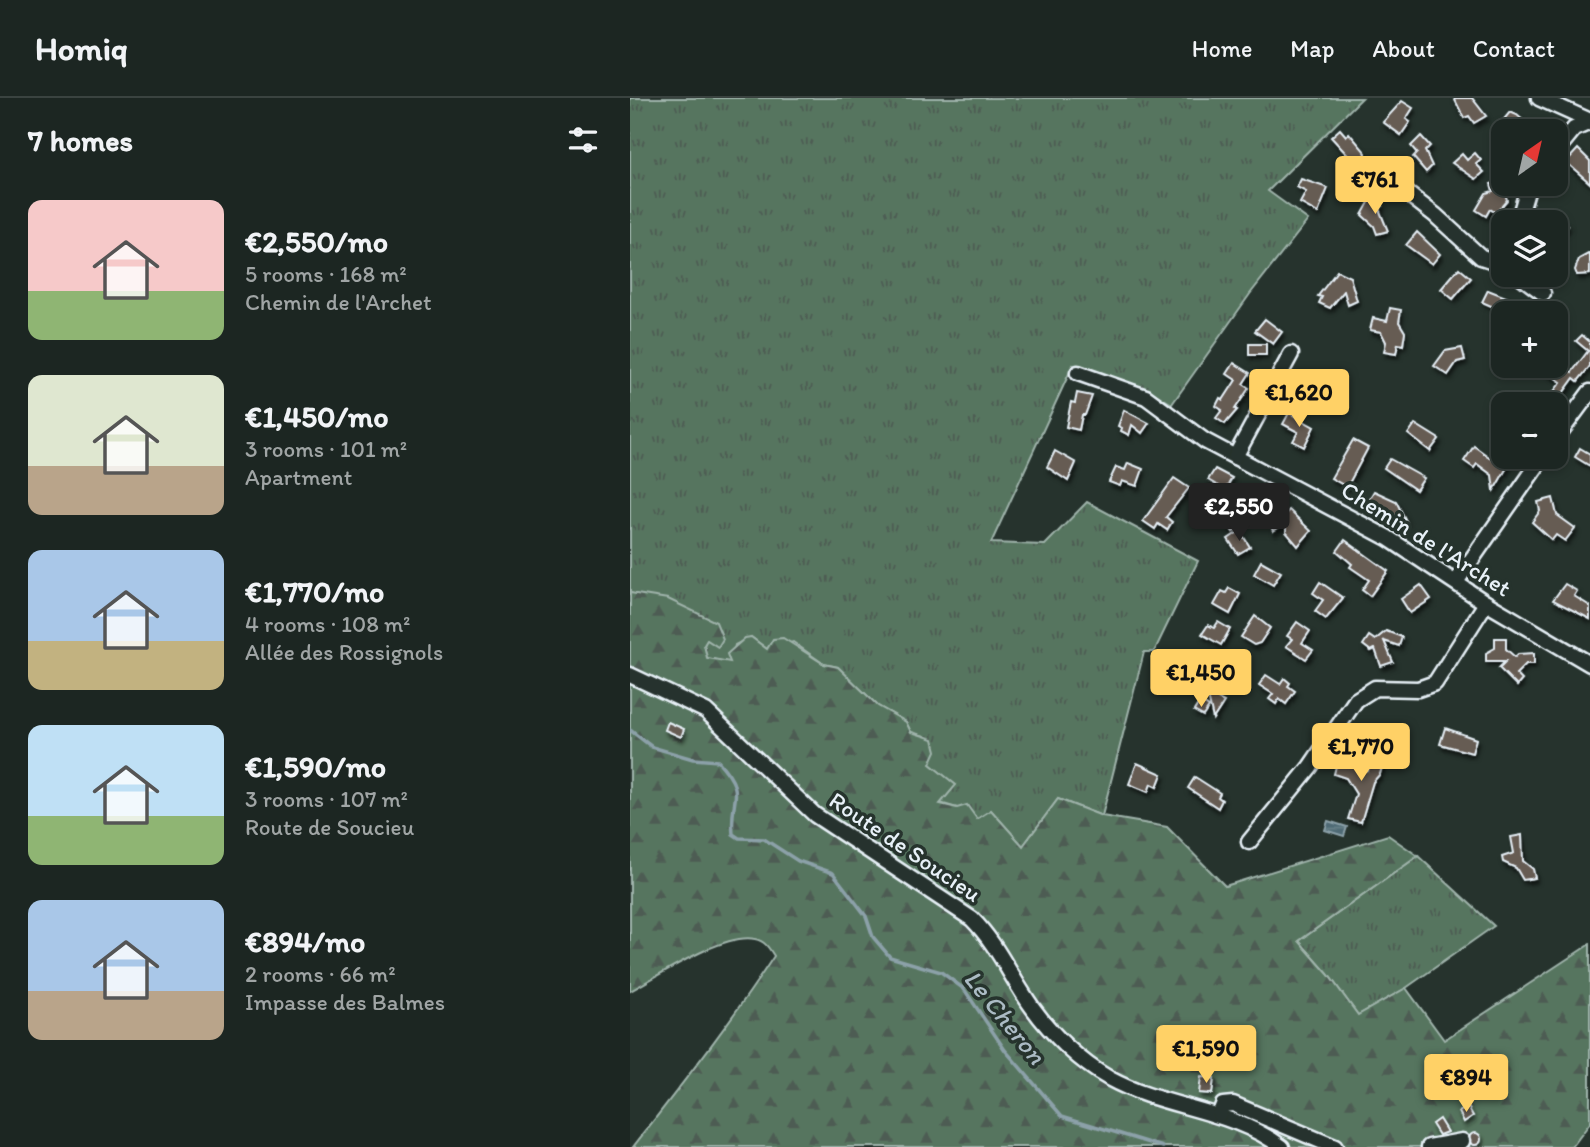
<!DOCTYPE html>
<meta charset="utf-8">
<style>
body{margin:0;font-family:Itim,sans-serif;background:#252e2a;color:#f1f3f6;height:100vh;display:flex;flex-direction:column;font-size:26px;white-space:nowrap}
*{box-sizing:border-box;margin:0}
p{font-size:23px;color:#a0a5a5}
.icon{flex:none;width:38px;height:38px;fill:none;stroke:currentColor;stroke-width:2;stroke-linecap:round;stroke-linejoin:round}
.map{position:relative;flex:1;overflow:hidden}
.details{display:flex;flex-direction:column;background:#1c2622;width:630px}
.details>*{flex:none}
.needle{width:46px;rotate:34deg}
.fabs{position:absolute;left:861px;top:21px;display:grid;gap:14px}
.fabs a{display:grid;place-items:center;width:77px;height:77px;border-radius:14px;background:#1c2622;box-shadow:0 4px 10px #0003,0 0 0 2px #3a4340;font-size:35px}
.price{position:absolute;translate:-50% -60px;padding:0 16px;border-radius:7px;background:#ffd166;color:#111;font-size:23px;line-height:46px;filter:drop-shadow(0 2px 4px #0008)}
.price::after{content:'';position:absolute;left:50%;top:42px;width:21px;height:16px;margin-left:-10px;background:inherit;clip-path:polygon(0 0,100% 0,50% 100%)}
.price.on{background:#222;color:#fff}
ul{padding:0;list-style:none}
li{display:flex;align-items:center;gap:21px;height:175px;padding:0 28px}
li span{display:grid;place-items:center;flex:none;width:196px;height:140px;border-radius:14px;color:#555}
li>.icon{margin-inline-start:auto}
span .icon{width:84px;height:84px;fill:#fffc;stroke-width:1}
li b{font-size:30px}
h2{display:flex;justify-content:space-between;align-items:center;height:84px;padding:0 28px;font-size:30px}
header{display:flex;align-items:center;gap:42px;box-sizing:border-box;height:98px;padding:0 35px;background:#1c2622;border-bottom:2px solid #3a4340}
header strong{font-size:33px}
nav{display:flex;gap:38px;margin-inline-start:auto;font-size:24px}
main{display:flex;flex:1;min-height:0}
.map>svg:first-child{display:block}
.grass{fill:url(#grass-tufts);stroke:#9fb3ab;stroke-width:2}
.forest{fill:url(#forest-firs);stroke:#9fb3ab;stroke-width:2}
.water{fill:url(#water-rules);stroke:#8ca1a9;stroke-width:2}
.lines{fill:none;stroke-linecap:round;stroke-linejoin:round}
.stream{stroke:#8ca1a9;stroke-width:3.5}
.building{fill:#665b53;stroke:#e8f1f8;stroke-width:2;filter:url(#shadow)}
.minor-casing{stroke:#e8f1f8;stroke-width:19}
.minor{stroke:#26332d;stroke-width:14}
.labels{text-anchor:middle;stroke-width:7;stroke-linejoin:round;paint-order:stroke}
.street-label{font-size:24px;fill:#e8f1f8;stroke:#26332d}
.water-label{font-size:26px;font-style:italic;fill:#abbbc4;stroke:#26332d}
</style>
<header>
<strong>Homiq</strong>
<nav><a>Home</a><a>Map</a><a>About</a><a>Contact</a></nav>
</header>
<main>
<section class="details">
<h2>7 homes<svg class="icon" aria-label="filters" viewBox="0 0 24 24"><path d="M4 7h16M4 17h16"/><circle cx="9" cy="7" r="2"/><circle cx="15" cy="17" r="2"/></svg></h2>
<ul>
<li><span style="background:linear-gradient(#f6c9c9 65%,#8fb573 0)"><svg class="icon" aria-label="home" viewBox="0 0 24 24"><path d="M3 11l9-7 9 7M6 9v11h12V9"/></svg></span><div><b>€2,550/mo</b><p>5 rooms · 168 m²</p><p>Chemin de l'Archet</p></div></li>
<li><span style="background:linear-gradient(#dfe7d0 65%,#b9a48a 0)"><svg class="icon" aria-label="home" viewBox="0 0 24 24"><path d="M3 11l9-7 9 7M6 9v11h12V9"/></svg></span><div><b>€1,450/mo</b><p>3 rooms · 101 m²</p><p>Apartment</p></div></li>
<li><span style="background:linear-gradient(#a9c7e8 65%,#c2b280 0)"><svg class="icon" aria-label="home" viewBox="0 0 24 24"><path d="M3 11l9-7 9 7M6 9v11h12V9"/></svg></span><div><b>€1,770/mo</b><p>4 rooms · 108 m²</p><p>Allée des Rossignols</p></div></li>
<li><span style="background:linear-gradient(#bfe0f5 65%,#8fb573 0)"><svg class="icon" aria-label="home" viewBox="0 0 24 24"><path d="M3 11l9-7 9 7M6 9v11h12V9"/></svg></span><div><b>€1,590/mo</b><p>3 rooms · 107 m²</p><p>Route de Soucieu</p></div></li>
<li><span style="background:linear-gradient(#a9c7e8 65%,#b9a48a 0)"><svg class="icon" aria-label="home" viewBox="0 0 24 24"><path d="M3 11l9-7 9 7M6 9v11h12V9"/></svg></span><div><b>€894/mo</b><p>2 rooms · 66 m²</p><p>Impasse des Balmes</p></div></li>
</ul>
</section>
<div class="map">
<svg width="960" height="1049" viewBox="0 0 960 1049">
<defs>
<pattern id="grass-tufts" width="24" height="20" patternUnits="userSpaceOnUse" patternTransform="scale(1.75)"><rect width="24" height="20" fill="#56755e"/><path d="M3 7l-1-3M5 7V3M7 7l1-3M15 17l-1-3M17 17v-4M19 17l1-3" fill="none" stroke="#4d5c53"/></pattern>
<pattern id="forest-firs" width="22" height="20" patternUnits="userSpaceOnUse" patternTransform="scale(1.75)"><rect width="22" height="20" fill="#56755e"/><path d="M5 1l3.5 6h-7zM16 11l3.5 6h-7z" fill="#4d5c53"/></pattern>
<pattern id="water-rules" width="6" height="5" patternUnits="userSpaceOnUse" patternTransform="scale(1.75)"><rect width="6" height="5" fill="#4f6b75"/><path d="M0 2.5h6" fill="none" stroke="#688189"/></pattern>
<filter id="shadow"><feDropShadow dx="2" dy="4" stdDeviation="2" flood-color="#0009"/></filter>
</defs>
<rect width="100%" height="100%" fill="#26332d"/>
<filter id="ink" filterUnits="userSpaceOnUse"><feTurbulence type="fractalNoise" baseFrequency=".0143" numOctaves="2"/><feDisplacementMap in="SourceGraphic" scale="14" xChannelSelector="R" yChannelSelector="G"/><feConvolveMatrix kernelMatrix="1 2 1 2 8 2 1 2 1" color-interpolation-filters="sRGB"/></filter>
<g filter="url(#ink)">
<g class="grass">
<path d="M0,0H732L638,93L678,122L620,196L542,306L517,291L443,267L361,445L415,447L457,404L568,463L524,554H514L472,718L428,701L393,748L361,712L347,721L327,710L310,705L325,687L300,666L295,638L281,634L276,624L248,608L208,569L194,566L163,544L137,551L121,539L105,547L101,565L77,560L74,547L76,542C46,493 48,510 0,495Z"/>
<path d="M788,758L864,828L776,890L728,917L698,876L669,843Z"/>
</g>
<path class="forest" d="M0,495L38,501L86,524L93,541L88,549L77,542L74,547L77,560L100,564L97,556L115,540L121,539L137,551L143,541L153,540L194,566L208,569L248,608L276,624L281,634L303,641L306,653L300,666L326,687L310,706L327,710L337,707L347,721L361,712L393,748L428,701L472,718L537,729L595,788L758,737L788,758L669,843L698,876L728,917L776,890L814,942L960,846V1025L942,1049H3C52,986 100,925 144,858C139,850 135,843 125,841C94,834 28,878 0,893Z"/>
<path class="water" d="M698,723L717,729L714,738L695,732Z"/>
<g class="lines">
<path class="stream" d="M0,632L22,649L63,661L88,663C119,698 99,697 103,736L109,740L134,741L168,763L203,775L236,818L243,839L260,859L311,874L334,891L375,952L432,1018L533,1049"/>
</g>
<g class="building">
<path d="M824,0H842L856,18L844,25L839,18L834,20Z"/>
<path d="M772,3L783,10L776,21L780,24L771,37L753,24Z"/>
<path d="M880,14L887,17L906,33H879L870,26Z"/>
<path d="M710,31L716,38L719,35L736,55L734,68L723,78L715,68L722,62L701,39Z"/>
<path d="M791,38L800,48L795,53L802,68L796,74L783,59L787,55L781,48Z"/>
<path d="M948,51L960,63V85L936,64Z"/>
<path d="M845,55L851,62L846,66L854,74L846,81L822,65L832,56L837,62Z"/>
<path d="M671,81L698,90L688,115L670,105L676,94L667,89Z"/>
<path d="M871,83L877,102L866,115L860,111L856,118L846,112L856,95L863,93L861,86Z"/>
<path d="M742,99L752,108L749,111L758,133L747,136L744,128L732,117Z"/>
<path d="M926,118L938,128L926,143Z"/>
<path d="M787,134L810,156L802,166L776,147Z"/>
<path d="M960,155V176L947,177L945,172L949,161Z"/>
<path d="M829,170L841,180L823,201L811,191Z"/>
<path d="M707,173L720,179L727,203L718,207L714,193L700,210L689,205L692,199L688,198Z"/>
<path d="M858,192L881,201L875,214L852,204Z"/>
<path d="M760,210L771,212L769,224L775,234L773,247L768,246L766,256L754,254L756,244L751,234L740,232L743,220L757,223Z"/>
<path d="M635,221L652,234L643,246L625,233Z"/>
<path d="M952,237L960,244V268L948,283L944,280L925,306H903L910,296L918,301L931,284L909,268H926V262L942,274L958,253L946,243Z"/>
<rect x="619" y="246" width="17" height="11"/>
<path d="M832,250L835,262L827,264L818,277L804,268L815,253Z"/>
<path d="M604,265L620,275L613,286L619,290L605,311L607,312L595,326L586,320L592,312L586,308L590,300L593,302L606,282L597,276Z"/>
<path d="M447,295L462,298L455,317H452L449,332L436,329L441,304L445,305Z"/>
<path d="M494,312L519,325L512,335L502,327L499,337L491,333L492,330L488,328Z"/>
<path d="M659,315L684,329L674,349L663,343L668,334L653,326Z"/>
<path d="M785,326L809,341L800,353L778,336Z"/>
<path d="M723,342L738,350L717,389L701,380Z"/>
<path d="M844,348L866,364L873,355V359L882,361L864,392L862,377L847,366L844,370L834,363Z"/>
<path d="M950,350L960,356V368L945,359Z"/>
<path d="M425,353L446,365L438,383L417,369Z"/>
<path d="M760,361L794,380L786,392L754,370Z"/>
<path d="M498,365L513,371L507,388L492,383L490,388L479,384L486,369L495,372Z"/>
<path d="M585,371L602,380L595,392L578,382Z"/>
<path d="M544,380L559,390L536,419L542,424L537,432L528,426L525,431L513,423Z"/>
<path d="M744,393L766,403L776,423L738,403Z"/>
<path d="M923,400L927,417L945,430L935,443L926,437L922,442L902,424L910,413L908,404Z"/>
<path d="M659,412L681,433L668,448L656,434V425L643,433L642,431Z"/>
<path d="M604,419L610,429L603,434L596,424Z"/>
<path d="M610,433L620,449L608,456L598,441Z"/>
<path d="M715,442L758,473L740,498L732,492L739,482L720,469L722,466L707,453Z"/>
<path d="M631,463L651,474L643,487L624,476Z"/>
<path d="M690,484L713,500L696,521L685,513L693,502L683,495Z"/>
<path d="M935,486L947,493L944,498L960,508V521L923,502Z"/>
<path d="M791,487L801,501L780,515L771,501Z"/>
<path d="M599,490L610,496L600,516L584,507L592,493L596,495Z"/>
<path d="M625,518L640,530L630,545L624,547L611,539Z"/>
<path d="M588,524L600,531L591,547L572,536L578,527L584,530Z"/>
<path d="M667,524L680,533L672,545L683,552L676,561L656,548L662,541L657,538Z"/>
<path d="M756,533L772,539L769,548L754,543L763,564L751,568L745,551L741,553L733,547L739,538L745,542Z"/>
<path d="M865,540H876V551L885,559L888,556L904,555V566H896L886,576L892,582L887,588L869,570L876,563H856V555L865,550Z"/>
<path d="M636,577L650,586L654,580L660,585L658,588L665,593L656,606L649,601L646,606L639,601L643,596L629,587Z"/>
<path d="M587,585L588,601L594,604L583,621L576,588Z"/>
<path d="M570,603L579,609L573,618L564,613Z"/>
<path d="M38,624L54,631L51,639L35,632Z"/>
<path d="M815,630L846,641L842,655L810,646Z"/>
<path d="M743,655L755,659L750,676L743,684L731,724L718,721L726,696L716,680L704,676L707,664L738,673Z"/>
<path d="M507,665L532,676L527,689L521,686L518,694L499,686Z"/>
<path d="M565,679L590,695L588,699L592,702L588,710L558,690Z"/>
<path d="M892,737L893,763L903,771L905,780L893,782L886,770L873,764L872,759L884,755L881,739Z"/>
<path d="M571,979L584,980L582,996L569,995Z"/>
<path d="M838,1009L843,1018L834,1024L829,1014Z"/>
<path d="M809,1021L817,1034L809,1037L802,1026Z"/>
<circle cx="845" cy="1041" r="6"/>
</g>
<g class="lines">
<defs>
<g id="minor">
<path d="M909,0L960,23"/>
<path d="M926,53L944,31L960,24"/>
<path d="M756,79L805,117L851,159L873,166"/>
<path d="M888,124L899,86"/>
<path d="M889,177L913,195"/>
<path d="M448,275L516,299L575,343L758,440L856,505L960,566"/>
<path d="M926,340L960,294"/>
<path d="M605,359L661,256"/>
<path d="M826,484L913,359"/>
<path d="M0,577L76,613L185,717L342,821C368,847 381,880 402,909C422,937 450,964 480,981C535,1011 600,1010 652,1049"/>
<path d="M619,744L680,669L726,602L745,590L788,591L805,585L856,505"/>
<path d="M589,1017L593,1007L603,1006L705,1049"/>
<path d="M799,1049L832,1043"/>
</g>
</defs>
<use href="#minor" class="minor-casing"/>
<use href="#minor" class="minor"/>
</g>
</g>
<g class="labels">
<g class="street-label">
<text transform="translate(796 441) rotate(32)" y="8">Chemin de l'Archet</text>
<text transform="translate(275 749) rotate(34)" y="8">Route de Soucieu</text>
</g>
<g class="water-label">
<text transform="translate(375 919) rotate(51)" y="9">Le Cheron</text>
</g>
</g>
</svg>
<div class="fabs">
<a><svg class="needle" viewBox="-14 -14 28 28"><path d="M0-13l5 13h-10z" fill="#e53935"/><path d="M0 13l5-13h-10z" fill="#a0a5a5"/></svg></a>
<a><svg class="icon" aria-label="layers" viewBox="0 0 24 24"><path d="M12 4l9 5-9 5-9-5zM3 14l9 5 9-5"/></svg></a>
<a>+</a>
<a>−</a>
</div>
<b class="price" style="left:745px;top:118px">€761</b>
<b class="price" style="left:669px;top:331px">€1,620</b>
<b class="price on" style="left:609px;top:445px">€2,550</b>
<b class="price" style="left:571px;top:611px">€1,450</b>
<b class="price" style="left:731px;top:685px">€1,770</b>
<b class="price" style="left:576px;top:987px">€1,590</b>
<b class="price" style="left:836px;top:1016px">€894</b>
</div>
</main>
